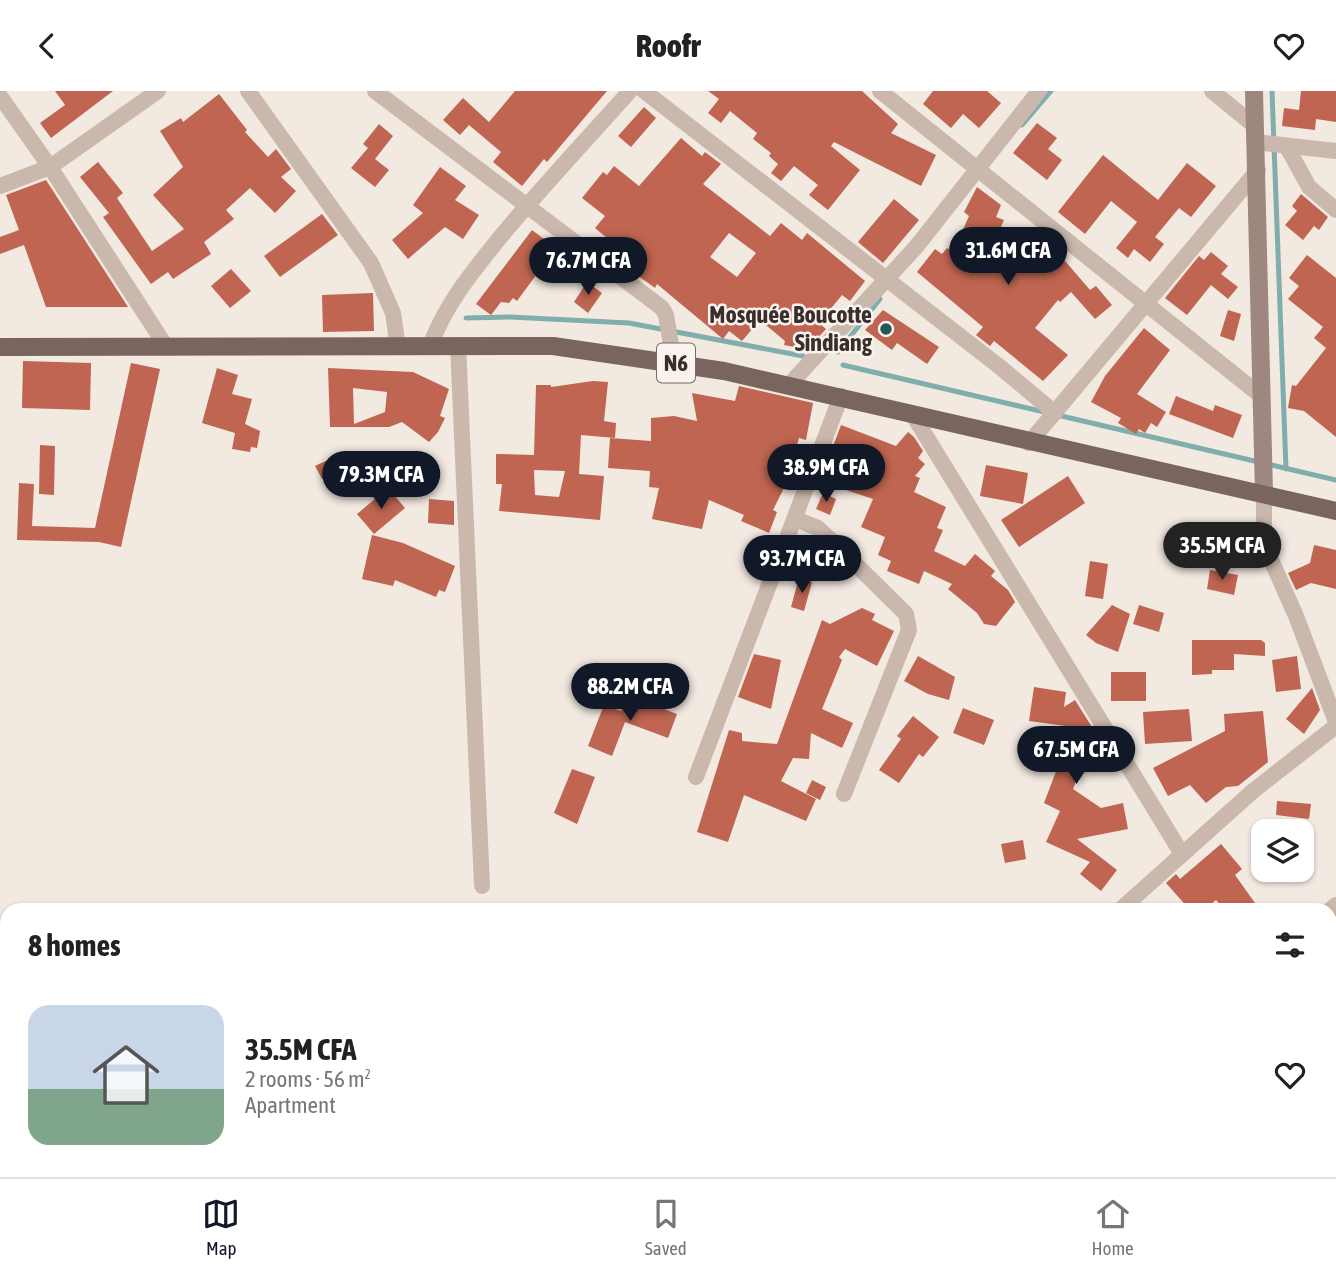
<!DOCTYPE html>
<meta charset="utf-8">
<style>
body{margin:0;font-family:"Asap Condensed",sans-serif;background:#f2f2f2;color:#222;height:100vh;display:flex;flex-direction:column;font-size:26px;white-space:nowrap}
*{box-sizing:border-box;margin:0}
p{font-size:23px;color:#767676}
.icon{flex:none;width:38px;height:38px;fill:none;stroke:currentColor;stroke-width:2;stroke-linecap:round;stroke-linejoin:round}
.map{position:relative;flex:1;overflow:hidden}
.side{position:absolute;left:0px;top:812px;width:1337px;height:275px;display:flex;flex-direction:column;background:#fff;border-radius:21px 21px 0 0;box-shadow:0 2px 5px #0004}
.side>*{flex:none}
.fabs{position:absolute;left:1251px;top:728px;display:grid;gap:14px}
.fabs a{display:grid;place-items:center;width:63px;height:63px;border-radius:14px;background:#fff;box-shadow:0 2px 5px #0004;font-size:35px}
.price{position:absolute;translate:-50% -60px;padding:0 16px;border-radius:24px;background:#111827;color:#fff;font-size:23px;line-height:46px;filter:drop-shadow(0 2px 4px #0008)}
.price::after{content:'';position:absolute;left:50%;top:42px;width:21px;height:16px;margin-left:-10px;background:inherit;clip-path:polygon(0 0,100% 0,50% 100%)}
.price.selected{background:#222;color:#fff}
ul{padding:0;list-style:none}
li{display:flex;align-items:center;gap:21px;height:175px;padding:0 28px}
li span{display:grid;place-items:center;flex:none;width:196px;height:140px;border-radius:21px;color:#555}
li>.icon{margin-inline-start:auto}
span .icon{width:84px;height:84px;fill:#fffc;stroke-width:1}
li b{font-size:30px}
h2{display:flex;justify-content:space-between;align-items:center;height:84px;padding:0 28px;font-size:30px}
header{display:flex;justify-content:space-between;align-items:center;height:91px;padding:0 28px;background:#fff;font-size:32px;font-weight:800}
.tabs{display:flex;justify-content:space-around;align-items:center;height:98px;border-top:2px solid #e0e0e0;background:#fff;font-size:19px;color:#767676}
.tabs a{display:grid;justify-items:center;gap:4px}
.tabs .selected{color:#111827}
.map>svg:first-child{display:block}
.lines{fill:none;stroke-linecap:round;stroke-linejoin:round}
.stream{stroke:#81aead;stroke-width:5}
.building{fill:#bf6551;fill-rule:evenodd}
.street{stroke:#cab8ad;stroke-width:16}
.secondary{stroke:#9e877e;stroke-width:18}
.primary{stroke:#79655d;stroke-width:18}
.poi-dot{fill:#225858;stroke:#faf3ed;stroke-width:2.5}
.labels{text-anchor:middle;stroke-width:5;stroke-linejoin:round;paint-order:stroke}
.shield{fill:#faf3ed;stroke:#736965;stroke-width:2}
.shield-label{font-size:23px;font-weight:bold;fill:#392e2b}
.poi-label{font-size:24px;font-weight:bold;fill:#392e2b;stroke:#faf3ed;text-anchor:end}
</style>
<header><svg class="icon" aria-label="back" viewBox="0 0 24 24"><path d="M15 5l-7 7 7 7"/></svg>Roofr<svg class="icon" aria-label="heart" viewBox="0 0 24 24"><path d="M12 20l-8-8c-3-5 5-10 8-4 3-6 11-1 8 4z"/></svg></header>
<div class="map">
<svg width="1336" height="1086" viewBox="0 0 1336 1086">
<rect width="100%" height="100%" fill="#f2e9e1"/>
<g class="lines">
<g class="stream">
<path d="M1272,0L1286,378"/>
<path d="M1022,34L1051,0"/>
<path d="M466,227L510,226L629,232L803,265"/>
<path d="M838,261L880,208"/>
<path d="M843,274L1336,389"/>
</g>
</g>
<g class="building">
<path d="M55,0H113L51,47L40,32L65,14Z"/>
<path d="M515,0H607L547,71L544,68L522,95L493,71L501,61L469,34L460,44L443,29L463,7L489,31Z"/>
<path d="M708,0H862L898,33L891,42L936,64L921,95L834,51L831,55L860,79L828,119L809,104L818,94L794,75L781,90L771,82L778,73L769,65L771,62L753,48L757,42L730,20L721,32L708,22L719,8Z"/>
<path d="M933,0H987L1001,12L979,37L963,23L951,37L923,13Z"/>
<path d="M1301,0H1336V31L1316,28L1315,39L1282,35L1284,17L1299,19Z"/>
<path d="M219,3L247,39L245,41L268,66L276,58L291,78L281,86L296,100L275,122L250,97L226,119L234,128L204,151L211,163L173,188L168,181L151,193L103,126L109,122L80,86L98,71L123,102L117,107L152,160L184,138L153,104L183,76L160,40L181,27L183,31Z"/>
<path d="M644,16L656,27L631,56L618,45Z"/>
<path d="M1037,32L1057,47L1048,58L1062,69L1047,89L1013,62Z"/>
<path d="M379,33L393,45L375,68L389,79L375,96L351,77L368,57L363,53Z"/>
<path d="M681,47L702,65L705,61L721,73L703,93L770,145L781,132L802,149L807,142L865,190L850,210L842,204L819,232L826,238L813,252L802,243L800,257L784,254L785,250L760,229L742,250L729,240L723,248L657,193L655,197L619,171L626,163L595,137L605,125L582,107L603,81L607,84L614,75L639,95ZM729,142L756,162L737,186L710,166Z"/>
<path d="M1103,64L1158,109L1187,72L1216,95L1191,126L1179,117L1155,146L1164,153L1150,171L1134,158L1128,167L1116,157L1137,131L1111,110L1085,143L1058,121Z"/>
<path d="M440,76L466,95L455,109L479,124L463,148L445,136L408,168L392,149L423,122L413,114Z"/>
<path d="M46,89L128,216H46L24,154L0,163V146L19,139L6,104Z"/>
<path d="M977,96L1001,114L996,126L1004,129L997,145L1019,163L1034,145L1066,171L1090,199L1096,195L1112,214L1095,228L1071,201L1060,211L1058,209L1035,237L1068,264L1043,290L994,250L990,255L976,244L983,236L917,181L935,158L942,163L947,157L953,161L969,125L964,121Z"/>
<path d="M1301,103L1328,126L1319,139L1314,135L1303,149L1285,134L1297,120L1292,115Z"/>
<path d="M894,108L919,129L883,172L858,151Z"/>
<path d="M322,123L338,144L280,186L264,165Z"/>
<path d="M532,139L556,157L517,210L513,207L509,212L501,211L491,224L476,213Z"/>
<path d="M1211,161L1228,175L1221,183L1238,196L1228,208L1211,194L1187,224L1165,207L1199,165L1204,169Z"/>
<path d="M1307,164L1336,187V346L1304,320L1288,317L1292,294L1296,295L1326,257L1314,247L1323,236L1288,208L1299,195L1289,187Z"/>
<path d="M231,178L251,200L230,217L211,195Z"/>
<path d="M587,191L602,202L588,222L574,211Z"/>
<path d="M373,202L374,240L323,241L322,204Z"/>
<path d="M883,219L939,256L927,273L897,252L892,259L865,239Z"/>
<path d="M1228,219L1241,223L1234,250L1220,245Z"/>
<path d="M1144,237L1170,259L1137,303L1166,321L1157,336L1151,332L1145,342L1139,338L1136,343L1118,332L1121,327L1091,311L1105,285Z"/>
<path d="M23,270L91,272L90,319L22,317Z"/>
<path d="M131,272L160,278L121,456L99,451L17,449L19,392L34,393L32,435L95,437Z"/>
<path d="M217,277L238,284L232,303L252,308L245,333L260,340L257,357L251,356L250,361L232,358L235,342L202,332Z"/>
<path d="M328,277L413,281L449,298L440,325L445,327L438,341L429,351L402,331L389,336H330ZM353,297L387,301L385,321L354,333Z"/>
<path d="M593,290L608,291L604,330L616,332L615,347L581,344L579,383L604,385L600,429L499,420L502,393H496V363L534,364L536,294H551V296ZM534,379L565,380L559,406L535,404Z"/>
<path d="M739,295L813,312L806,349L799,347L784,397L773,419L777,421L769,442L741,430L744,424L709,409L702,438L652,428L659,397L649,396L650,380L608,377L610,347L651,350V327L674,325L697,330L692,302L735,310Z"/>
<path d="M1176,305L1213,320L1215,314L1242,324L1233,347L1169,323Z"/>
<path d="M841,334L896,355L908,341L914,346L923,360L918,367L925,373L915,385L920,387L914,401L946,416L937,437L943,439L934,460L965,475L975,463L995,480L991,485L1008,499L1015,511L996,535L984,533L977,522L948,498L952,493L924,480L919,493L887,480L891,470L878,464L885,446L861,436L873,408L831,394L838,378L826,374Z"/>
<path d="M40,354L55,355L54,404L39,403Z"/>
<path d="M330,368L337,380L322,388L315,375Z"/>
<path d="M986,374L1028,382L1023,413L980,405Z"/>
<path d="M1068,385L1085,412L1019,456L1001,429Z"/>
<path d="M388,397L405,417L374,443L357,423Z"/>
<path d="M823,402L836,408L830,424L816,418Z"/>
<path d="M429,408L454,410V434L428,432Z"/>
<path d="M1217,435L1249,443L1245,457L1213,448Z"/>
<path d="M372,444L403,452L455,475L445,501L439,499L436,506L395,489L393,495L362,488Z"/>
<path d="M1314,454L1336,459V498L1311,492L1296,499L1288,482L1310,472Z"/>
<path d="M1090,470L1108,473L1103,508L1085,505Z"/>
<path d="M1210,479L1238,484L1234,504L1207,498Z"/>
<path d="M799,487L812,491L804,520L791,516Z"/>
<path d="M1112,514L1130,523L1118,561L1096,552L1086,544Z"/>
<path d="M1139,514L1164,522L1159,541L1133,533Z"/>
<path d="M862,517L875,523L872,529L894,540L877,575L845,558L839,566L842,569L822,618L853,632L842,657L811,642L809,668L793,667L781,690L816,708L806,730L744,704L728,751L697,741L729,639L742,642V650L777,653L822,529L830,533Z"/>
<path d="M1192,549H1261L1265,552V565L1234,563V579H1212V583L1192,584Z"/>
<path d="M754,563L781,569L771,618L738,606Z"/>
<path d="M918,565L955,586L949,609L928,603L904,590Z"/>
<path d="M1297,565L1301,598L1276,601L1272,569Z"/>
<rect x="1111" y="581" width="35" height="29"/>
<path d="M1034,596L1066,601L1064,616L1075,609L1107,660L1082,674L1073,698L1101,717L1123,712L1128,738L1077,748L1117,779L1101,800L1080,783L1090,771L1046,751L1060,720L1044,712L1073,636L1029,630Z"/>
<path d="M1312,597L1320,619L1304,643L1286,628Z"/>
<path d="M627,604L677,623L668,647L625,631L612,665L588,655L604,614L621,620Z"/>
<path d="M963,617L994,629L984,654L953,642Z"/>
<path d="M1189,618L1192,650L1145,653L1143,621Z"/>
<path d="M1263,620L1268,671L1238,695L1226,696L1206,712L1190,694L1168,705L1153,677L1225,640L1224,623Z"/>
<path d="M913,625L939,646L923,666L919,663L899,692L879,679L901,648L897,645Z"/>
<path d="M572,678L595,686L577,733L554,722Z"/>
<path d="M812,689L826,696L820,709L806,702Z"/>
<path d="M1277,710L1311,713L1309,728L1276,724Z"/>
<path d="M1023,749L1026,768L1005,772L1001,753Z"/>
<path d="M1221,753L1242,778L1235,784L1260,819H1225L1216,809L1204,819H1190L1166,792L1176,783L1180,788Z"/>
</g>
<g class="lines">
<g class="street">
<path d="M248,0L371,172L393,222L398,256"/>
<path d="M375,0L662,217L666,224L674,271"/>
<path d="M644,0L1000,276L1055,322"/>
<path d="M880,0L1260,304"/>
<path d="M1212,0L1255,35"/>
<path d="M0,5L50,76L167,257"/>
<path d="M1255,51L1336,60"/>
<path d="M1287,56L1309,96L1336,119"/>
<path d="M0,95L50,76L158,0"/>
<path d="M458,254L482,795"/>
<path d="M430,255C446,212 473,180 502,144C543,95 587,48 630,0"/>
<path d="M789,294L916,156L1039,0"/>
<path d="M913,324L1182,763"/>
<path d="M1029,352L1258,79"/>
<path d="M1264,402V453L1296,525L1336,631"/>
<path d="M795,428L818,437L834,452L906,523L909,539L844,703"/>
<path d="M696,686L841,305"/>
<path d="M1120,819L1253,700L1336,635"/>
<path d="M1330,819L1336,814"/>
<path d="M1112,1080L1118,1086"/>
<path d="M1012,1086L1019,1080"/>
</g>
<path class="secondary" d="M1254,0L1264,402"/>
<path class="primary" d="M0,256L553,255L724,280L1336,420"/>
</g>
<circle class="poi-dot" cx="886" cy="238" r="7"/>
<g class="labels">
<rect class="shield" x="657" y="252.5" width="38" height="39" rx="5"/>
<g class="shield-label">
<text x="676" y="280">N6</text>
</g>
<g class="poi-label">
<text x="872" y="232">Mosquée Boucotte<tspan x="872" dy="28">Sindiang</tspan></text>
</g>
</g>
</svg>
<div class="fabs">
<a><svg class="icon" aria-label="layers" viewBox="0 0 24 24"><path d="M12 4l9 5-9 5-9-5zM3 14l9 5 9-5"/></svg></a>
</div>
<b class="price" style="left:1008px;top:196px">31.6M CFA</b>
<b class="price" style="left:588px;top:206px">76.7M CFA</b>
<b class="price" style="left:826px;top:413px">38.9M CFA</b>
<b class="price" style="left:381px;top:420px">79.3M CFA</b>
<b class="price selected" style="left:1222px;top:491px">35.5M CFA</b>
<b class="price" style="left:802px;top:504px">93.7M CFA</b>
<b class="price" style="left:630px;top:632px">88.2M CFA</b>
<b class="price" style="left:1076px;top:695px">67.5M CFA</b>
<section class="side">
<h2>8 homes<svg class="icon" aria-label="filters" viewBox="0 0 24 24"><path d="M4 7h16M4 17h16"/><circle cx="9" cy="7" r="2"/><circle cx="15" cy="17" r="2"/></svg></h2>
<ul>
<li><span style="background:linear-gradient(#c9d6e8 60%,#7fa58c 0)"><svg class="icon" aria-label="home" viewBox="0 0 24 24"><path d="M3 11l9-7 9 7M6 9v11h12V9"/></svg></span><div><b>35.5M CFA</b><p>2 rooms · 56 m²</p><p>Apartment</p></div><svg class="icon" aria-label="heart" viewBox="0 0 24 24"><path d="M12 20l-8-8c-3-5 5-10 8-4 3-6 11-1 8 4z"/></svg></li>
</ul>
</section>
</div>
<nav class="tabs">
<a class="selected"><svg class="icon" aria-label="map" viewBox="0 0 24 24"><path d="M3 6l6-2 6 2 6-2v14l-6 2-6-2-6 2zM9 4v14M15 6v14"/></svg>Map</a>
<a><svg class="icon" aria-label="saved" viewBox="0 0 24 24"><path d="M7 4h10v16l-5-4-5 4z"/></svg>Saved</a>
<a><svg class="icon" aria-label="home" viewBox="0 0 24 24"><path d="M3 11l9-7 9 7M6 9v11h12V9"/></svg>Home</a>
</nav>
